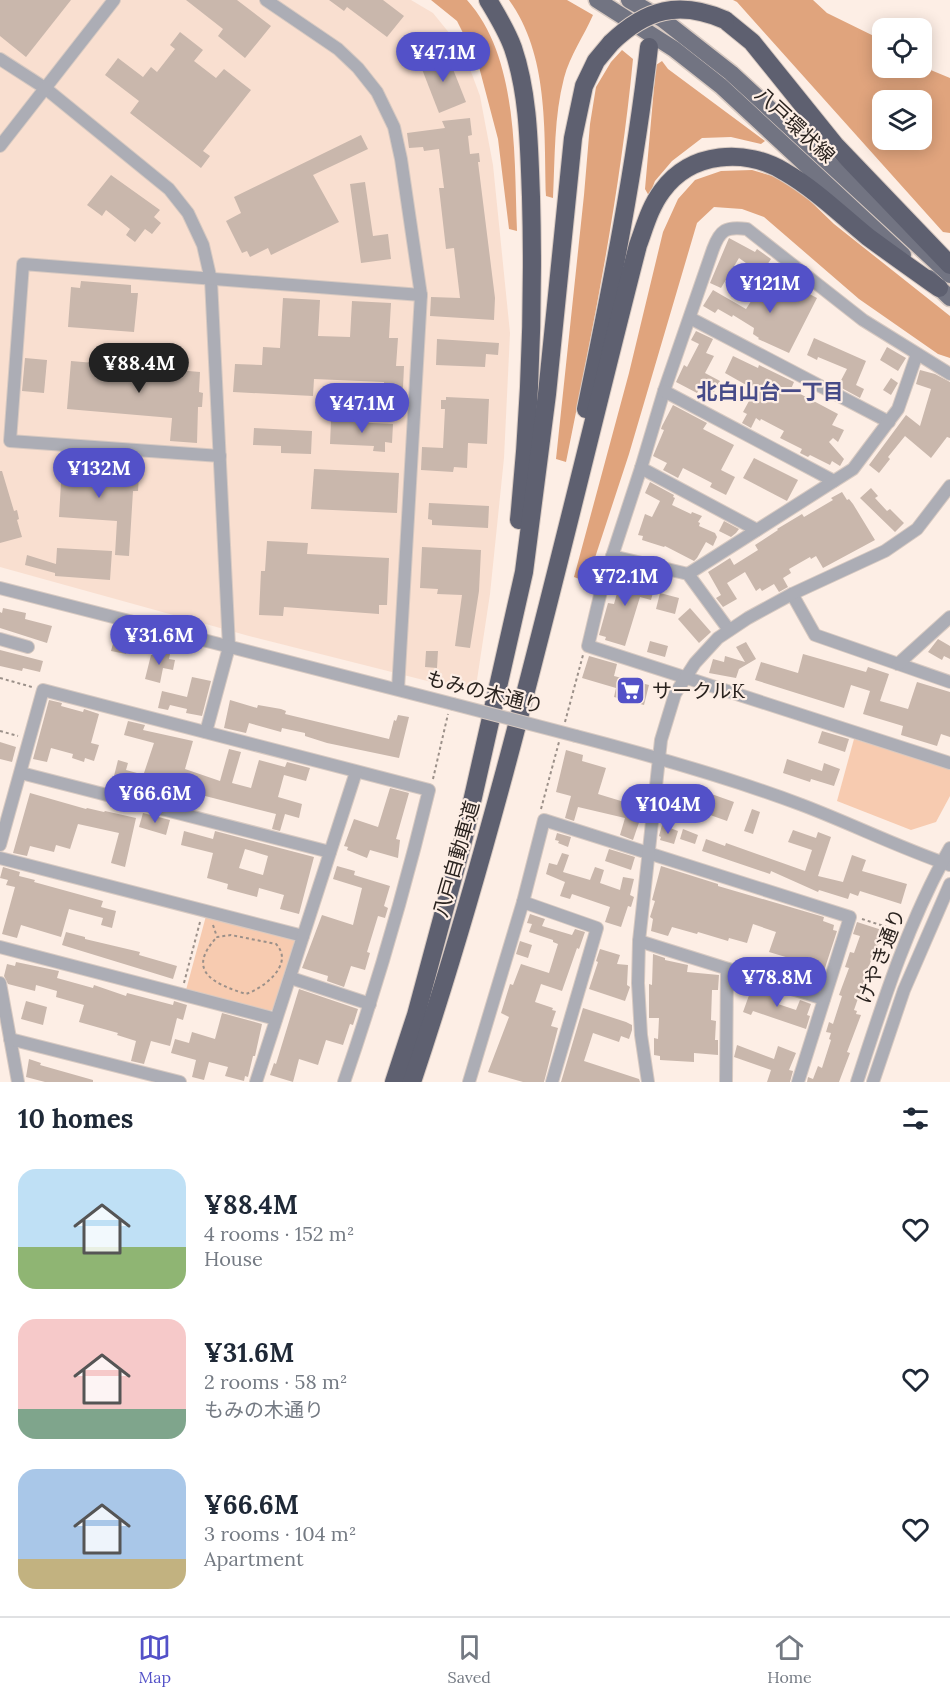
<!DOCTYPE html>
<meta charset="utf-8">
<style>
body{margin:0;font-family:Lora,"Noto Sans JP",serif;background:#f6f6f7;color:#1f2937;height:100vh;display:flex;flex-direction:column;font-size:22px;white-space:nowrap}
*{box-sizing:border-box;margin:0}
p{font-size:20px;color:#747a83}
.icon{flex:none;width:33px;height:33px;fill:none;stroke:currentColor;stroke-width:2;stroke-linecap:round;stroke-linejoin:round}
.map{position:relative;height:1082px;overflow:hidden}
.panel{display:flex;flex-direction:column;background:#fff;flex:1}
.panel>*{flex:none}
.buttons{position:absolute;left:872px;top:18px;display:grid;gap:12px}
.buttons a{display:grid;place-items:center;width:60px;height:60px;border-radius:12px;background:#fff;box-shadow:0 3px 15px #0003;font-size:30px}
.price{position:absolute;translate:-50% -51px;padding:0 14px;border-radius:21px;background:#5351c8;color:#fff;font-size:20px;line-height:39px;filter:drop-shadow(0 2px 3px #0008)}
.price::after{content:'';position:absolute;left:50%;top:36px;width:18px;height:14px;margin-left:-9px;background:inherit;clip-path:polygon(0 0,100% 0,50% 100%)}
.price.on{background:#222;color:#fff}
ul{padding:0;list-style:none}
li{display:flex;align-items:center;gap:18px;height:150px;padding:0 18px}
li span{display:grid;place-items:center;flex:none;width:168px;height:120px;border-radius:18px;color:#555}
li>.icon{margin-inline-start:auto}
span .icon{width:72px;height:72px;fill:#fffc;stroke-width:1}
li b{font-size:26px}
h2{display:flex;justify-content:space-between;align-items:center;height:72px;padding:0 18px;font-size:26px}
.tabs{display:flex;justify-content:space-around;align-items:center;height:84px;border-top:2px solid #e0e1e3;background:#fff;font-size:16px;color:#747a83}
.tabs a{display:grid;justify-items:center;gap:3px}
.tabs .on{color:#5351c8}
.map>svg:first-child{display:block}
.built{fill:#f9dfd0}
.green{fill:#f7cbb0}
.forest{fill:#e0a47d;fill-rule:evenodd}
.building{fill:#c9b7ac;fill-rule:evenodd}
.lines{fill:none;stroke-linecap:round;stroke-linejoin:round}
.minor-casing{stroke:#d7c9c1;stroke-width:14}
.major-casing{stroke:#d7c9c1;stroke-width:19}
.highway-casing{stroke:#d7c9c1;stroke-width:20}
.path{stroke:#9b9089;stroke-width:2;stroke-dasharray:3 3;stroke-linecap:butt}
.minor{stroke:#acadb5;stroke-width:12}
.major{stroke:#727482;stroke-width:16}
.highway{stroke:#5e6070;stroke-width:18}
.minor-bridge-casing{stroke:#d7c9c1;stroke-width:14;stroke-linecap:butt}
.highway-bridge-casing{stroke:#d7c9c1;stroke-width:20;stroke-linecap:butt}
.minor-bridge{stroke:#acadb5;stroke-width:12}
.highway-bridge{stroke:#5e6070;stroke-width:18}
.labels{text-anchor:middle;stroke-width:4.5;stroke-linejoin:round;paint-order:stroke}
.street-label{font-size:20px;fill:#2a231f;stroke:#fdeee5}
.poi-label{font-size:20px;fill:#2a231f;stroke:#fdeee5;text-anchor:start}
.neighbourhood-label{font-size:21px;font-weight:bold;fill:#474b88;stroke:#fdeee5}
</style>
<div class="map">
<svg width="950" height="1082" viewBox="0 0 950 1082">
<rect width="100%" height="100%" fill="#fdeee5"/>
<path class="built" d="M0,0H411L433,13L463,50L480,96L493,165L510,333L504,458L490,594L475,693L249,636L0,567Z"/>
<g class="green">
<path d="M854,739L950,768V796L936,822L911,830L837,801Z"/>
<path d="M206,916L293,939L297,944L274,1009L270,1011L186,990Z"/>
</g>
<g class="forest">
<path d="M431,0H467C519,58 514,158 517,231L509,229L498,139L478,63L457,21Z"/>
<path d="M509,0H567L593,15C584,36 570,55 564,78C554,116 555,158 553,198L546,196C544,131 549,55 509,0Z"/>
<path d="M733,0H813L827,13L882,40V68H921V66L950,78V233L943,232L737,2ZM882,100H921V140H882Z"/>
<path d="M622,50L633,59C620,195 593,328 566,462L556,459L584,195L590,124L596,87L611,62Z"/>
<path d="M662,61L668,69L765,141L761,144L731,137L702,138L672,161L655,181L649,196L645,189L656,65Z"/>
<path d="M752,170L776,177L804,195L834,224L950,316V358L938,354L859,299L764,217L742,209L714,207L697,223L629,454L587,582L574,577L629,373L663,232L678,199L695,180L721,171Z"/>
</g>
<g class="building">
<path d="M0,0H71L26,57L0,36Z"/>
<path d="M186,0H237L271,26L245,58L218,36L223,29Z"/>
<path d="M329,0H383L404,16L387,37L347,7L344,11Z"/>
<path d="M180,32L203,50L194,61L216,78L224,69L251,90L203,151L210,156L201,168L130,113L139,101L105,75L118,58L143,77L151,67L157,72L175,49L170,45Z"/>
<path d="M447,54L466,102L439,113L420,64Z"/>
<path d="M470,118L472,135L468,136L470,154L479,153L480,162H478L495,298L494,320L430,316L431,297L460,298L454,248L446,249L439,188H444L439,149L424,151L423,147L409,148L407,133L445,128L442,121Z"/>
<path d="M361,135L368,149L313,175L339,222L271,255L268,248L250,257L247,251L242,253L226,221L241,213L234,197Z"/>
<path d="M111,175L160,210L154,217L161,223L152,234L145,229L135,242L126,235L130,229L106,210L102,216L87,205Z"/>
<path d="M365,182L373,236L388,234L391,259L361,263L350,184Z"/>
<path d="M729,238L755,252L757,249L771,259L767,265L770,268L764,276L739,258L721,288L710,283Z"/>
<path d="M81,281L131,285V293H138L134,332L68,327L71,287L80,288Z"/>
<path d="M785,281L817,298L789,353L758,339L759,338L753,334L754,328L733,315L732,317L718,309L715,313L703,306L713,290L746,309L759,289L775,299Z"/>
<path d="M283,298L320,300L318,336L350,337L352,301L391,303L389,338H398L396,366H404L403,388L384,387V382L314,379L313,396L233,392L235,364L262,365L263,347L280,348Z"/>
<path d="M696,331L713,339L706,353L714,356L705,373L720,381L714,392L709,390L707,393L699,389L697,393L676,382L684,365L687,367L699,344L691,340Z"/>
<path d="M814,338L866,361L856,385L864,389L860,398L838,386L847,369L818,357L817,360L807,355Z"/>
<path d="M437,339L499,343L498,355L486,354L485,367L436,365Z"/>
<path d="M887,347L906,358L898,371L880,360Z"/>
<path d="M733,356L758,368L759,365L794,382L791,389L838,414L832,425L844,430L838,442L833,438L829,442L844,459L840,466L832,461L830,465L810,455L808,457L800,453L802,449L780,438L784,431L761,419L760,421L756,418L751,428L742,423L747,414L743,412L755,390L725,373Z"/>
<path d="M25,358L47,360L44,393L22,391Z"/>
<path d="M71,361L200,372L199,392L203,393L202,407H198L197,443L170,441L172,418L67,409Z"/>
<path d="M920,370L935,374L950,382V438L947,437L931,458L905,436L888,457L890,459L879,473L869,465L906,415L920,426L931,389L916,384Z"/>
<path d="M891,378L898,383L891,395L883,390Z"/>
<path d="M446,397L489,399L487,444L468,443L467,468L454,467L453,472L421,470L422,447L443,448L445,409H441V400H446Z"/>
<path d="M673,405L707,423L703,429L734,445L721,470L735,477L726,495L710,487L712,483L683,468L678,478L663,470L667,463L653,456L664,430L661,429L662,426Z"/>
<path d="M331,421L393,424L392,443L385,442V452L373,451L374,446L330,444Z"/>
<path d="M254,428L312,431L311,454L281,453V446L253,445Z"/>
<path d="M754,458L798,480L787,501L743,478Z"/>
<path d="M77,462H91L90,473L139,475L138,491H133L129,556L115,555L117,521L59,517L62,466L76,467Z"/>
<path d="M314,469L399,473L397,513L311,509Z"/>
<path d="M0,471H2L14,511L17,510L19,519L17,520L22,537L0,543Z"/>
<path d="M650,482L674,495L673,497L675,498L672,505L691,514L692,512L702,516L698,522L700,523L699,526L715,533L717,537L713,546L706,542L697,558L694,561L665,546L664,547L642,540L643,536L638,535L645,514L652,517L660,501L645,493Z"/>
<path d="M871,488L878,496L875,498L887,511L890,509L904,523L895,532L860,498Z"/>
<path d="M842,492L847,500L849,499L853,504L875,540L823,568L816,556L811,559L810,557L789,569L791,573L783,578L788,587L779,592L774,584L762,591L760,588L756,591L745,572L727,583L737,599L723,607L716,598L721,595L708,572L730,558L734,565L758,550L755,545L778,530L777,529L802,514L804,517L833,500L831,498Z"/>
<path d="M429,503L489,506L488,528L432,525V520L428,519Z"/>
<path d="M724,521L739,529L736,533L731,537L719,531Z"/>
<path d="M267,541L308,543L307,554L389,558L387,605H379V614L284,607L283,616L259,615L261,571H265Z"/>
<path d="M422,547L481,550L479,591L470,648L455,646L462,595L437,594L438,589L420,588Z"/>
<path d="M57,548L112,551L110,580L55,576V573L25,565L27,555L56,564Z"/>
<path d="M624,568L641,572L638,581L655,585L651,600L640,597L625,646L605,640L606,637L599,635L608,603L614,604Z"/>
<path d="M660,593L679,598L675,614L656,609Z"/>
<path d="M3,608L26,613L25,619L52,626L47,643L0,628V612L2,613Z"/>
<path d="M690,608L711,632L699,643L678,619Z"/>
<path d="M115,636L129,639L126,654L111,651Z"/>
<path d="M938,639L950,646V659L944,656L942,660L928,652Z"/>
<path d="M650,641L668,646L665,657L647,652Z"/>
<path d="M746,642L756,659L739,669L736,678L709,673L713,659L724,662L725,656L745,662L736,647Z"/>
<path d="M0,650L43,661L40,672L23,668L22,671L0,666Z"/>
<path d="M156,651L170,654L169,659L175,660L173,670L163,668L160,683L145,679L151,655H155Z"/>
<path d="M426,651H438L437,668L425,667Z"/>
<path d="M803,654L866,672L868,667L889,674L880,701L908,709L917,682L950,692V737L941,734L937,746L901,735L903,726L863,714L870,691L851,685L844,708L755,680L761,662L798,673Z"/>
<path d="M589,656L617,664L614,676L649,685L644,705L614,697L616,688L582,678Z"/>
<path d="M192,677L211,681L202,716L186,713L187,709L170,705L168,710L158,708L162,691L187,697Z"/>
<path d="M49,700L62,703L61,706L83,712L84,709L99,714L91,743L99,745L94,761L85,758L84,762L72,758L73,754L51,748L47,762L33,759Z"/>
<path d="M230,700L257,708L258,705L281,709L286,711L285,714L389,739L394,720L396,721L398,715L409,717L399,758L327,743L305,736V733L282,728L281,732L249,723L246,733L224,728Z"/>
<path d="M128,721L145,725L143,730L193,741L185,769L220,781L229,749L241,752L232,783L251,788L259,760L285,767L287,762L310,768L306,781L284,775L278,797L302,804L299,818L285,814L280,831L272,829L276,814L166,786L165,789L141,782L154,743L124,735Z"/>
<path d="M822,731L849,739L845,752L818,743Z"/>
<path d="M0,742L16,747L12,762L0,759Z"/>
<path d="M566,750L583,755L582,761L606,768L598,794L644,808L633,840L620,835L625,818L578,807L574,821L565,818L571,796L556,792Z"/>
<path d="M787,759L822,771L824,763L840,769L834,786L811,779L810,782L783,773Z"/>
<path d="M118,760L128,763L126,770L137,773L133,789L120,785L122,778L114,776Z"/>
<path d="M390,788L409,793L396,839L400,840L398,858L370,850L367,858L347,850L348,847L344,846L354,819L378,827Z"/>
<path d="M703,791L734,802L727,821L696,810L697,808L693,807L694,804L685,801L688,793L701,797Z"/>
<path d="M30,793L86,809L87,808L104,812L105,811L136,818L125,867L111,863L119,833L78,824L70,849L56,845L54,852L30,846L27,856L13,853Z"/>
<path d="M752,809L760,812L753,834L744,831Z"/>
<path d="M143,813L170,820L166,835L139,827Z"/>
<path d="M662,825L678,831L674,844L660,840L661,837L659,836Z"/>
<path d="M683,829L698,835L695,844L680,839Z"/>
<path d="M793,830L816,838L818,832L831,837L818,876L843,882L852,855L866,860L862,871L907,884L901,904L860,891L858,896L850,893L848,899L819,890L818,892L771,871L770,874L702,851L706,839L725,846L726,843L805,871L812,850L788,842Z"/>
<path d="M184,831L213,839L215,831L314,857L299,914L280,909L284,895L259,888L257,897L227,889L228,884L207,878L213,853L181,845ZM245,849L268,856L263,875L239,868Z"/>
<path d="M557,833L571,837L568,847L558,843L559,841L555,840Z"/>
<path d="M609,849L635,857L631,870L605,861Z"/>
<path d="M562,853L569,855L563,872L590,880L595,867L604,870L600,883L620,890L623,877L634,879L630,895L634,897L631,907L628,906L621,927L605,922L610,907L572,894L570,899L560,896L565,882L546,874L549,863L557,865Z"/>
<path d="M337,866L355,871L354,875L390,886L384,906L388,908L385,918L378,916L367,952L370,953L365,970L351,966L344,987L327,981L328,976L302,968L322,915L353,925L362,888L333,879Z"/>
<path d="M661,866L718,884V886L824,917L823,921L834,925L833,930L837,931L824,971L805,965L804,971L792,967L793,962L788,960L789,958L769,952L776,932L753,924L747,943L729,938L728,941L698,932L697,934L672,927L668,936L651,931L653,919L650,917L655,901L652,900Z"/>
<path d="M3,867L20,872L19,876L35,880L34,882L103,901L101,907L116,911L112,928L101,925L103,918L69,909L61,937L21,925L17,938L2,934L15,887L6,885L8,880L0,878Z"/>
<path d="M530,914L545,919L542,926L572,935L575,929L585,932L579,949L577,948L562,991L541,984L535,1002L553,1008L552,1010L556,1011L551,1026L558,1028L544,1082H523L488,1072L509,1017L501,1013L510,984L513,985L521,964L549,973L558,944L553,942V940L529,932L532,924L527,923Z"/>
<path d="M857,922L885,931L881,943L876,946L854,1010L857,1011L856,1014L861,1015L847,1052L850,1053L839,1082H807L808,1077L813,1079L818,1066L822,1068L831,1040L829,1039L831,1033L826,1032L829,1022L833,1024L842,996L839,995L849,968L845,967L850,952L854,953L860,936L853,934Z"/>
<path d="M66,932L85,937V939L140,952L139,955L177,966L173,979L62,945Z"/>
<path d="M520,941L532,945L528,958L516,954Z"/>
<path d="M600,949L620,955L617,964L628,965L627,985L630,987L625,1001L589,989L598,962L596,961Z"/>
<path d="M653,954L665,958V960L688,965L687,972L719,975L718,990H712L711,1020L716,1021L715,1040H718V1055L694,1053V1062L660,1060V1056L654,1055V1038L658,1039L659,1018H649V984L652,985Z"/>
<path d="M16,962L59,971L57,978L93,988L94,985L126,996L127,993L173,1005L174,1001L187,1005L183,1020L177,1018L170,1046L151,1041L144,1064L131,1061L136,1041L117,1035L118,1033L79,1022L84,1005L56,997L57,991L36,985L35,991L8,984L4,976L7,964L15,966Z"/>
<path d="M752,987L768,992V990L782,994L778,1004L796,1010L800,1000L811,1004L807,1015L810,1016L806,1029L753,1011L751,1015L743,1012Z"/>
<path d="M299,989L358,1009L353,1025L350,1024L343,1045L326,1040L318,1065L299,1059L293,1082L270,1075L274,1063L276,1064Z"/>
<path d="M26,1001L47,1007L43,1025L21,1019Z"/>
<path d="M583,1008L626,1022L632,1025V1030L629,1039L621,1036L619,1042L593,1033L584,1061L639,1079L640,1082H561Z"/>
<path d="M222,1013L262,1024L255,1056H253L248,1077L245,1076L244,1081L225,1076L228,1067L209,1062L204,1080L192,1077L196,1060L171,1053L175,1039L189,1043L192,1032L215,1039Z"/>
<path d="M737,1045L774,1059L778,1046L796,1053L789,1070L793,1071L790,1082H767L771,1070L734,1057Z"/>
<path d="M29,1059L41,1063L40,1065L93,1080V1082H45L26,1077Z"/>
</g>
<g class="lines">
<defs>
<g id="minor">
<path d="M266,0L338,49L358,68L377,92L394,127L401,159L421,295L398,689"/>
<path d="M0,59L45,88L169,189L188,213L203,245L211,280L229,647L206,732"/>
<path d="M0,146L114,0"/>
<path d="M690,318L889,422"/>
<path d="M950,374L863,320L747,229C726,226 720,230 713,249L664,391L641,468L602,587L588,646L950,763"/>
<path d="M664,391L834,481"/>
<path d="M220,456L10,441L23,264L421,295"/>
<path d="M641,468L757,530"/>
<path d="M612,556L688,574L729,630"/>
<path d="M688,574L853,469L898,409L917,354"/>
<path d="M0,588L453,704"/>
<path d="M792,594L815,635L950,682"/>
<path d="M0,639L28,647"/>
<path d="M898,664L950,617"/>
<path d="M576,736C653,756 728,777 802,805C852,824 900,848 950,865"/>
<path d="M21,773L330,852"/>
<path d="M0,845L43,690L429,790C405,889 377,986 344,1082"/>
<path d="M0,858L303,936"/>
<path d="M523,902L597,928L552,1082"/>
<path d="M639,941L824,999"/>
<path d="M0,947L276,1019"/>
<path d="M291,978L370,1004"/>
<path d="M0,983L18,1082"/>
<path d="M10,1039L180,1082"/>
<path d="M256,1082L356,772"/>
<path d="M469,1082L523,902L544,820L850,917L798,1082"/>
<path d="M648,1082L641,1035L638,983L639,941L661,740L675,694L695,663L718,638L748,618L792,594L885,551L917,529L950,486"/>
<path d="M726,1082L727,969"/>
<path d="M857,1082C883,1002 908,922 950,848"/>
<path d="M873,1082L904,990L950,884"/>
</g>
<g id="major">
<path d="M597,0L674,49L721,86L903,255"/>
<path d="M629,0L662,19L731,73L950,275"/>
<path d="M929,278L950,298"/>
</g>
<g id="highway">
<path d="M488,0C497,15 507,31 513,48C529,95 529,148 531,197C534,305 530,412 519,520"/>
<path d="M725,20L752,42L835,145L950,265"/>
<path d="M586,409C611,289 635,169 649,47"/>
<path d="M394,1082L416,1015L464,837L524,572L547,394L573,138L584,86L596,61L611,43"/>
<path d="M412,1082C504,808 566,525 638,245C645,226 650,207 662,191C691,151 746,148 785,172C816,190 841,215 868,237C891,254 915,271 939,288"/>
</g>
</defs>
<use href="#minor" class="minor-casing"/>
<use href="#major" class="major-casing"/>
<use href="#highway" class="highway-casing"/>
<g class="path">
<path d="M0,678L32,687"/>
<path d="M565,722L583,655"/>
<path d="M0,731L18,736"/>
<path d="M433,779L448,714"/>
<path d="M541,809L559,742"/>
<path d="M862,919L896,930"/>
<path d="M213,925L217,937L231,935L276,944C295,964 264,988 246,994C214,984 185,971 217,937"/>
<path d="M184,983L200,922"/>
</g>
<use href="#minor" class="minor"/>
<use href="#major" class="major"/>
<use href="#highway" class="highway"/>
<defs>
<path id="minor-bridge" d="M453,704L576,736"/>
<path id="highway-bridge" d="M611,43C646,9 679,0 725,20"/>
</defs>
<use href="#minor-bridge" class="minor-bridge-casing"/>
<use href="#highway-bridge" class="highway-bridge-casing"/>
<use href="#minor-bridge" class="minor-bridge"/>
<use href="#highway-bridge" class="highway-bridge"/>
</g>
<defs>
<symbol id="supermarket-square" viewBox="-11 -11 22 22"><rect x="-9" y="-9" width="18" height="18" rx="4" fill="#5351c8" stroke="#fdeee5"/><path d="M-6-5.5h2.5l.6 2H6L4.5 2H-2.5L-4.4-4H-6ZM-1.5 3.2a1.3 1.3 0 1 0 .1 0ZM3 3.2a1.3 1.3 0 1 0 .1 0Z" fill="#fff"/></symbol>
</defs>
<g fill-rule="evenodd">
<use href="#supermarket-square" x="614" y="674" width="33" height="33"/>
</g>
<g class="labels">
<g class="street-label">
<text transform="translate(795 125) rotate(43)" y="7">八戸環状線</text>
<text transform="translate(485 692) rotate(14)" y="7">もみの木通り</text>
<text transform="translate(456 859) rotate(-74)" y="7">八戸自動車道</text>
<text transform="translate(881 956) rotate(-69)" y="7">けやき通り</text>
</g>
<g class="poi-label">
<text x="652" y="698">サークルK</text>
</g>
<g class="neighbourhood-label">
<text x="770" y="399">北白山台一丁目</text>
</g>
</g>
</svg>
<div class="buttons">
<a><svg class="icon" aria-label="locate" viewBox="0 0 24 24"><circle cx="12" cy="12" r="6"/><path d="M12 2v4M12 18v4M2 12h4M18 12h4"/></svg></a>
<a><svg class="icon" aria-label="layers" viewBox="0 0 24 24"><path d="M12 4l9 5-9 5-9-5zM3 14l9 5 9-5"/></svg></a>
</div>
<b class="price" style="left:443px;top:83px">¥47.1M</b>
<b class="price" style="left:770px;top:314px">¥121M</b>
<b class="price on" style="left:139px;top:394px">¥88.4M</b>
<b class="price" style="left:362px;top:434px">¥47.1M</b>
<b class="price" style="left:99px;top:499px">¥132M</b>
<b class="price" style="left:625px;top:607px">¥72.1M</b>
<b class="price" style="left:159px;top:666px">¥31.6M</b>
<b class="price" style="left:155px;top:824px">¥66.6M</b>
<b class="price" style="left:668px;top:835px">¥104M</b>
<b class="price" style="left:777px;top:1008px">¥78.8M</b>
</div>
<section class="panel">
<h2>10 homes<svg class="icon" aria-label="filters" viewBox="0 0 24 24"><path d="M4 7h16M4 17h16"/><circle cx="9" cy="7" r="2"/><circle cx="15" cy="17" r="2"/></svg></h2>
<ul>
<li><span style="background:linear-gradient(#bfe0f5 65%,#8fb573 0)"><svg class="icon" aria-label="home" viewBox="0 0 24 24"><path d="M3 11l9-7 9 7M6 9v11h12V9"/></svg></span><div><b>¥88.4M</b><p>4 rooms · 152 m²</p><p>House</p></div><svg class="icon" aria-label="heart" viewBox="0 0 24 24"><path d="M12 20l-8-8c-3-5 5-10 8-4 3-6 11-1 8 4z"/></svg></li>
<li><span style="background:linear-gradient(#f6c9c9 75%,#7fa58c 0)"><svg class="icon" aria-label="home" viewBox="0 0 24 24"><path d="M3 11l9-7 9 7M6 9v11h12V9"/></svg></span><div><b>¥31.6M</b><p>2 rooms · 58 m²</p><p>もみの木通り</p></div><svg class="icon" aria-label="heart" viewBox="0 0 24 24"><path d="M12 20l-8-8c-3-5 5-10 8-4 3-6 11-1 8 4z"/></svg></li>
<li><span style="background:linear-gradient(#a9c7e8 75%,#c2b280 0)"><svg class="icon" aria-label="home" viewBox="0 0 24 24"><path d="M3 11l9-7 9 7M6 9v11h12V9"/></svg></span><div><b>¥66.6M</b><p>3 rooms · 104 m²</p><p>Apartment</p></div><svg class="icon" aria-label="heart" viewBox="0 0 24 24"><path d="M12 20l-8-8c-3-5 5-10 8-4 3-6 11-1 8 4z"/></svg></li>
</ul>
</section>
<nav class="tabs">
<a class="on"><svg class="icon" aria-label="map" viewBox="0 0 24 24"><path d="M3 6l6-2 6 2 6-2v14l-6 2-6-2-6 2zM9 4v14M15 6v14"/></svg>Map</a>
<a><svg class="icon" aria-label="saved" viewBox="0 0 24 24"><path d="M7 4h10v16l-5-4-5 4z"/></svg>Saved</a>
<a><svg class="icon" aria-label="home" viewBox="0 0 24 24"><path d="M3 11l9-7 9 7M6 9v11h12V9"/></svg>Home</a>
</nav>
